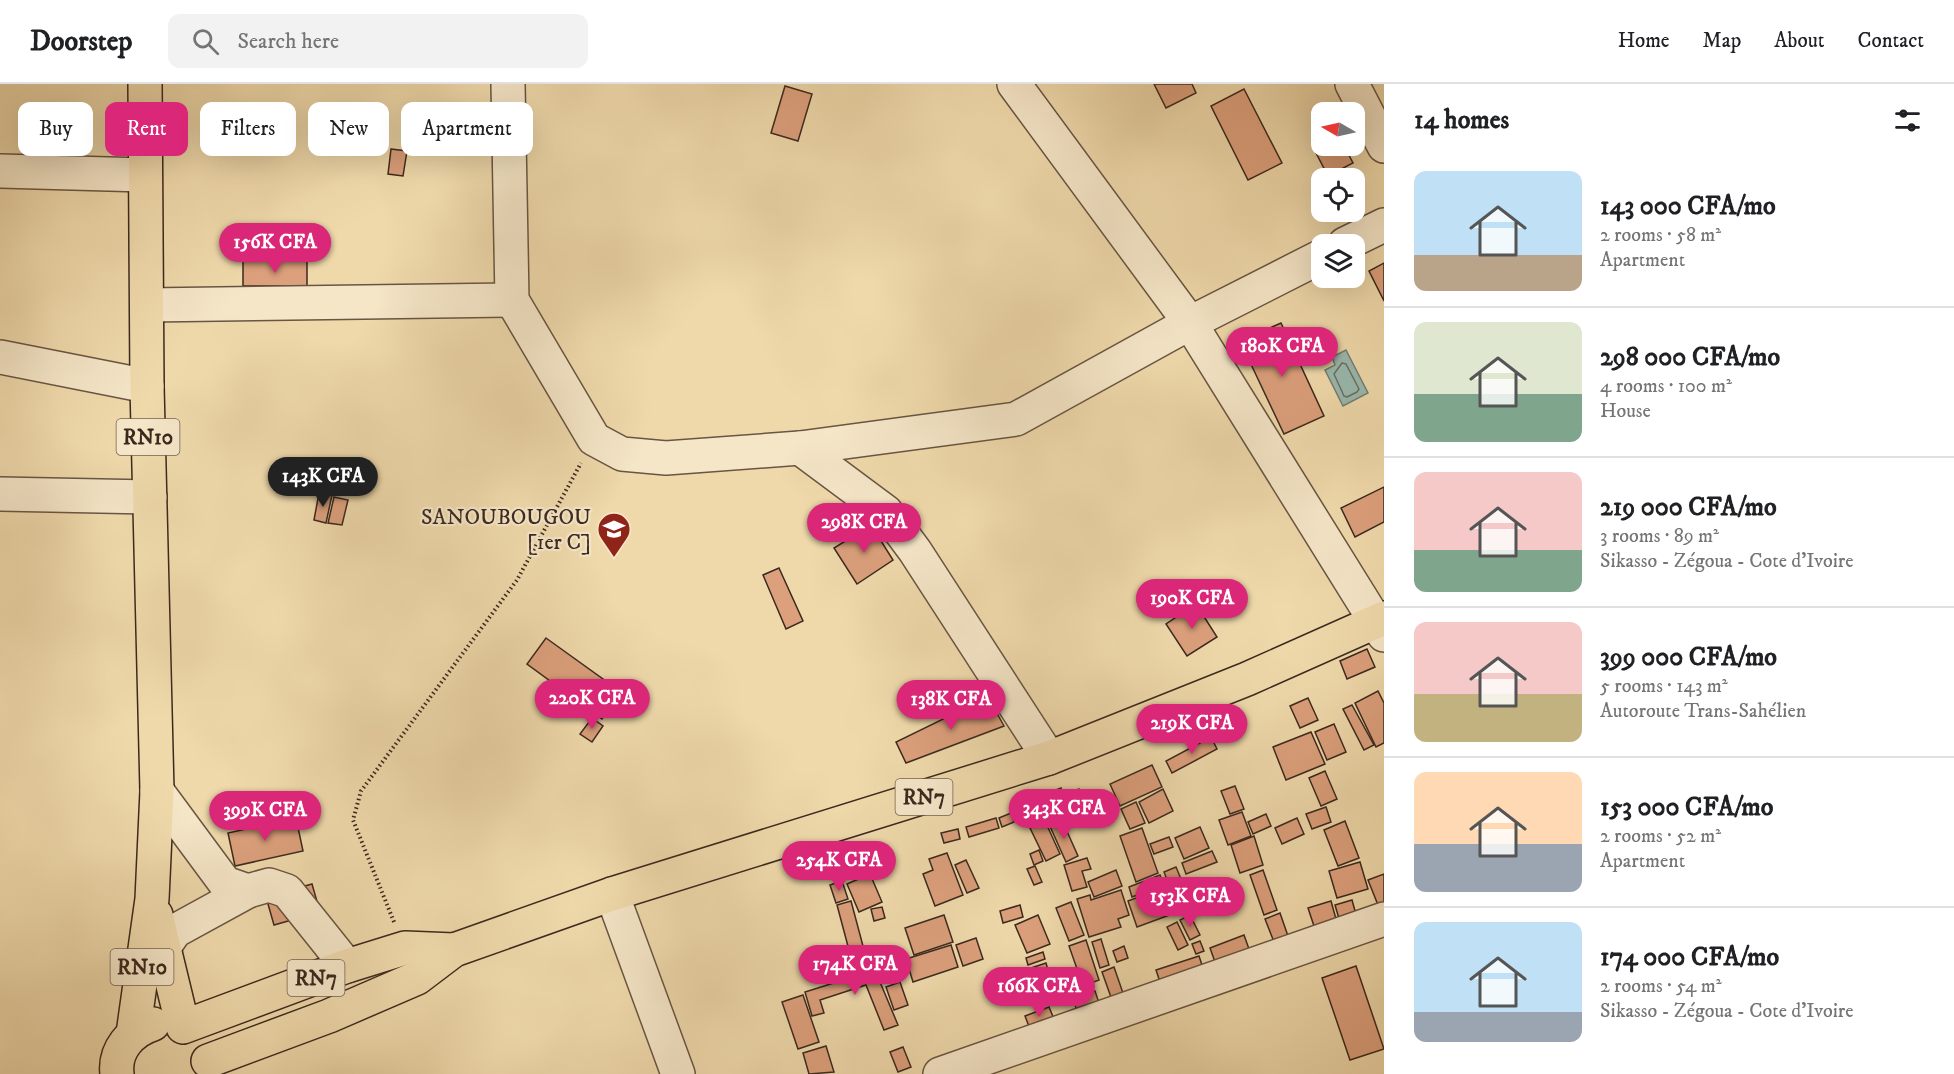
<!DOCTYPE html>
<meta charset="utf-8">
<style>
body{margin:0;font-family:"IM FELL DW Pica",serif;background:#f2f2f2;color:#202124;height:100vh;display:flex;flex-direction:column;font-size:22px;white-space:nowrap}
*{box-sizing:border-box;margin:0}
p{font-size:20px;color:#757577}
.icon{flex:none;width:33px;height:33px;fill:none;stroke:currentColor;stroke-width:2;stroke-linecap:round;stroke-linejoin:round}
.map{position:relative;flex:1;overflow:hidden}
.details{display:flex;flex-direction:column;background:#fff;width:570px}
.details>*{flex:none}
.hud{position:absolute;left:18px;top:18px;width:570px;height:54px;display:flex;gap:12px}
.needle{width:39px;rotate:279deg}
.buttons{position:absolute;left:1311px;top:18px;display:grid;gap:12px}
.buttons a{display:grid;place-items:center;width:54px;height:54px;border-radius:12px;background:#fff;box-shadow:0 6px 24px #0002;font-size:30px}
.price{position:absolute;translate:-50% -51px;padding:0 14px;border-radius:21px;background:#db2777;color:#fff;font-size:20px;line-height:39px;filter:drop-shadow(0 2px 3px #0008)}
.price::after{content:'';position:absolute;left:50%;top:36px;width:18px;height:14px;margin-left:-9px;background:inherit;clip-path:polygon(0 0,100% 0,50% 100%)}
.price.selected{background:#222;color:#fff}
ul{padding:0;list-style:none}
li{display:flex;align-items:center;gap:18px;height:150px;padding:0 30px}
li+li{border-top:2px solid #e0e0e0}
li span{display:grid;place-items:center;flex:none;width:168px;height:120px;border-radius:12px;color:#555}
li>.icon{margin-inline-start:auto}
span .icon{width:72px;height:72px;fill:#fffc;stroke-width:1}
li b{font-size:26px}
h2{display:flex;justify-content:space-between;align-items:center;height:72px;padding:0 30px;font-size:26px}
.tag{padding:0 21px;border-radius:12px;background:#fff;box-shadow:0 6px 24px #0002;font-size:21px;line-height:54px}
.tag.selected{background:#db2777;color:#fff}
header{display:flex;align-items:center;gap:36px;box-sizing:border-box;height:84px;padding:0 30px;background:#fff;border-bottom:2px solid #e0e0e0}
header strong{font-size:28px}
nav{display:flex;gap:33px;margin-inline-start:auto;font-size:21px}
.search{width:420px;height:54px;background:#f2f2f2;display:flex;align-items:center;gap:15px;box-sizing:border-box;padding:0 21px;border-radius:12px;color:#757577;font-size:22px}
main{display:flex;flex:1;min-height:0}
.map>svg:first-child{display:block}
.water{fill:#9ab9ae;stroke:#747f75;stroke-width:1.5}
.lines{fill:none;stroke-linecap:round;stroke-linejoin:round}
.shore{stroke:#6a7166;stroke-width:1.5}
.building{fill:#dca07c;stroke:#3b291f;stroke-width:1.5}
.minor-casing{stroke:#685542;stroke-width:36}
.highway-casing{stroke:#3b291f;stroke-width:36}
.path{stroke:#3b291f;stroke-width:4;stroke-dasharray:1.5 3;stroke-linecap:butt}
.minor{stroke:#f5e6c8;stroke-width:33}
.highway{stroke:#efd9ab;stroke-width:33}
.labels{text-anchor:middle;stroke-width:4.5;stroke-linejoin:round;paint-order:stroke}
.shield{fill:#f5e6c8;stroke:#736252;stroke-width:1.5}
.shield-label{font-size:21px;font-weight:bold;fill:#3b291f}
.poi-label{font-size:22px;fill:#3b291f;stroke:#f5e6c8;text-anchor:end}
</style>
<header>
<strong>Doorstep</strong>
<div class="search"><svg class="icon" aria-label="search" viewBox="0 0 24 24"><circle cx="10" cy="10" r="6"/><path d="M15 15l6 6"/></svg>Search here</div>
<nav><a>Home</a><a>Map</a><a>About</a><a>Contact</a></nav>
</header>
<main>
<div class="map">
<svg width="1384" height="990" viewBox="0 0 1384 990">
<rect width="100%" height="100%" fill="#efd9ab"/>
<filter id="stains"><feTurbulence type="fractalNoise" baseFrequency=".00333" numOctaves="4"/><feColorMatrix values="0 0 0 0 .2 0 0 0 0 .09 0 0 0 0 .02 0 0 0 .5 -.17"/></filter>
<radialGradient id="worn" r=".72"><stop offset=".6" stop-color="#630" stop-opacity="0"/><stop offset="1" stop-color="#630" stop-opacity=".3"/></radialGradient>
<path class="water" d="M1346,266L1368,309L1343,322L1325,286L1335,281L1332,273Z"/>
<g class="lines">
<path class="shore" d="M1342,279L1346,280L1359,305L1357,308L1347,313L1344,312L1334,290Z"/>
</g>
<g class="building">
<path d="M1154,0H1192L1196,9L1166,24Z"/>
<path d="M785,2L812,10L798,57L771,49Z"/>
<path d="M1244,5L1282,79L1248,96L1211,22Z"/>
<path d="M1322,61L1344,62L1353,79L1328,92L1314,65Z"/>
<path d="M391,65L407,67L403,92L388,90Z"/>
<rect x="243" y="177" width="64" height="25"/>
<path d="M1384,179V217L1369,187Z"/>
<path d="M1281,239L1324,332L1284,350L1240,257Z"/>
<path d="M1384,403V438L1355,453L1341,424Z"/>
<path d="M319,409L332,411L326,439L314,436Z"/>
<path d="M334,413L348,416L342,441L328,439Z"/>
<path d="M871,441L893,476L857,500L834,464Z"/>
<path d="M779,484L803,537L786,545L763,491Z"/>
<path d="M1196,520L1217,553L1187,572L1166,540Z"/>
<path d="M546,554L621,608L602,635L527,580Z"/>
<path d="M1367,565L1375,583L1347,595L1340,577Z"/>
<path d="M1378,607L1384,619V659L1376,663L1355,619Z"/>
<path d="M988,613L1004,642L906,679L896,658Z"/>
<path d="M1308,614L1318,636L1300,644L1290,622Z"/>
<path d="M1352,621L1374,661L1364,666L1343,625Z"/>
<path d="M592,634L603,642L592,658L580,650Z"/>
<path d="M1334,640L1346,668L1327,676L1315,648Z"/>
<path d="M1222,642L1225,650L1214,654L1211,646Z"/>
<path d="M1311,648L1325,680L1286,696L1273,663Z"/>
<path d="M1211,653L1217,665L1172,689L1166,677Z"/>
<path d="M1152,681L1162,703L1120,722L1110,700Z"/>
<path d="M1325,687L1337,715L1321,722L1309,694Z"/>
<path d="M1235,702L1244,725L1230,730L1221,707Z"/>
<path d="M1061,704L1063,711L1051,715L1048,709Z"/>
<path d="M1079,705L1081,710L1069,716L1067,710Z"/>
<path d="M1163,705L1173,727L1149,739L1139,718Z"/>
<path d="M1030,713L1033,724L1014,729L1011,719Z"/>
<path d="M1136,718L1145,739L1130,745L1121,725Z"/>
<path d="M1326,723L1331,738L1312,745L1306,730Z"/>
<path d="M1242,728L1251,752L1228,761L1219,736Z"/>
<path d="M1011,729L1014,738L1002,743L999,734Z"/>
<path d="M1266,730L1271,742L1253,750L1248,738Z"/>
<path d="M296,734L303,767L235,782L228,749Z"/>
<path d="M996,734L999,744L969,753L966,743Z"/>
<path d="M1061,734L1078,772L1066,778L1049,740Z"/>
<path d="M1297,734L1304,750L1282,760L1275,744Z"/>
<path d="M1045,737L1060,770L1046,777L1030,744Z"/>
<path d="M1345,737L1359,774L1338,782L1324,746Z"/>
<path d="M1200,743L1209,764L1184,775L1175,754Z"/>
<path d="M1142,744L1158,789L1136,798L1120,752Z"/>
<path d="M958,745L960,755L944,759L941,749Z"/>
<path d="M1254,752L1263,781L1240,789L1231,761Z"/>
<path d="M1169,753L1173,763L1154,770L1150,760Z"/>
<path d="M1039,766L1043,777L1034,781L1030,770Z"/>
<path d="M1212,767L1217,778L1186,790L1182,779Z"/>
<path d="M947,769L963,811L935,822L923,790L933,786L929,775Z"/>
<path d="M1087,774L1091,785L1082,787L1087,803L1072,807L1064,781Z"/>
<path d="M966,776L979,804L967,809L955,781Z"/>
<path d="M1360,778L1368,805L1337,814L1329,787Z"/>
<path d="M1035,782L1042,798L1034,801L1027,785Z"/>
<path d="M1176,783L1191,819L1178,824L1164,788Z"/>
<path d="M1116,786L1122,802L1094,813L1088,798Z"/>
<path d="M1263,786L1277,826L1264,831L1250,791Z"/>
<path d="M870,790L882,818L859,828L847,800Z"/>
<path d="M1384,790V819L1378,821L1368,796Z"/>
<path d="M1160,791L1164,801L1132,813L1129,803Z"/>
<path d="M842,797L848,815L836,819L830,801Z"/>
<path d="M312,800L320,828L274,841L266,813Z"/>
<path d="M1166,803L1175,829L1137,843L1128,817Z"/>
<path d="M1121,806L1129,831L1118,835L1121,843L1089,853L1077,815L1090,811L1091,816Z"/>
<path d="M1352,816L1357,834L1340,838L1335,821Z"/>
<path d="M851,817L863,862L849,866L837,821Z"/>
<path d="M1331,817L1336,835L1314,842L1308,824Z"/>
<path d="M1071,818L1084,851L1069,857L1056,824Z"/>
<path d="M1020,821L1023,833L1003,839L1000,827Z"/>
<path d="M882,823L885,834L874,837L871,825Z"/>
<path d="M1280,829L1288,852L1274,858L1265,835Z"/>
<path d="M944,831L953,858L914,871L905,844Z"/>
<path d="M1038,831L1050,860L1027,869L1015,841Z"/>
<path d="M1190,831L1200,851L1190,856L1180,836Z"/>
<path d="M1177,838L1188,861L1178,866L1167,843Z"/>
<path d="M1244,851L1249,865L1215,878L1210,864Z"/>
<path d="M976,854L983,875L963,882L956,861Z"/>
<path d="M1101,855L1109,881L1100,884L1092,858Z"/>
<path d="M1086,856L1099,896L1083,902L1069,862Z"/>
<path d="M1200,857L1204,867L1196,870L1192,860Z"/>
<path d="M951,861L958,883L913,898L906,875Z"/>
<path d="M1124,862L1128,874L1117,878L1113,867Z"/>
<path d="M846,866L855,888L831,897L822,875Z"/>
<path d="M1043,868L1045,875L1028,881L1026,874Z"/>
<path d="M1199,872L1203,884L1160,898L1156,886Z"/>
<path d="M1046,879L1049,890L1034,895L1031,884Z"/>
<path d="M1356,882L1384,965L1350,976L1322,894Z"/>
<path d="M1114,883L1124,912L1112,916L1102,888Z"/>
<path d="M875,886L898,941L884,946L866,901L820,916L824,929L812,932L805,908Z"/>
<path d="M900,898L908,921L894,926L886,903Z"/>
<path d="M1095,907L1099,919L1077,927L1073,915Z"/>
<path d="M803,911L819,958L798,965L782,918Z"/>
<path d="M1049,923L1054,935L1030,945L1025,932Z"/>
<path d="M826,962L834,988L809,990L803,969Z"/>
<path d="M903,963L911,983L898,988L890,968Z"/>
</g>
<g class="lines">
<defs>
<g id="minor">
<path d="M508,0L512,216L594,355L622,370L666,374L800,364L1016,335L1190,239L1322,172"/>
<path d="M1014,0L1190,239L1384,551"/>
<path d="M1352,0L1384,62"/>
<path d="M0,87L145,91"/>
<path d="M1345,160L1384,141"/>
<path d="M147,221L512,216"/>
<path d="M0,273L147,302"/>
<path d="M800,364L886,428L915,467L1049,674"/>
<path d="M0,410L150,413"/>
<path d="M157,707L225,799L248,807L269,801L287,807L347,882"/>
<path d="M612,810L678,990"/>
<path d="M164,863L175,847L248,807"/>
<path d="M940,990L1384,835"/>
</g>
<g id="highway">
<path d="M156,831L183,943L347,882L405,864L454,866"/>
<path d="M133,950L152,815L157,707L147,302L145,0"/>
<path d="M208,977L329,932L417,894L454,866L612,810L1049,674L1247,595L1384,534"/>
<path d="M117,990C114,966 131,947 153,940"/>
</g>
</defs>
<use href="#minor" class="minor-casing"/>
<use href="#highway" class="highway-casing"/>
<path class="path" d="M394,838L353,736L361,707L517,496L581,379"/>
<use href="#minor" class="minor"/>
<use href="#highway" class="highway"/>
</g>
<defs>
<symbol id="school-pin" viewBox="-11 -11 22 30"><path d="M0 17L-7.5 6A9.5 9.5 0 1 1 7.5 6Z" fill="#8f2418" stroke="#f5e6c8"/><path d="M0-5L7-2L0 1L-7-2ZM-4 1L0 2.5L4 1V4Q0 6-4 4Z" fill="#fff"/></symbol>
</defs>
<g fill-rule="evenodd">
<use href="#school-pin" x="595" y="426" width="38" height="52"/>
</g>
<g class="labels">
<g class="shield">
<rect x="116.5" y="335" width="63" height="36" rx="4.5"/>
<rect x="895.5" y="695" width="57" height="36" rx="4.5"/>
<rect x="110.5" y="865" width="63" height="36" rx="4.5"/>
<rect x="287.5" y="876" width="57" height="36" rx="4.5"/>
</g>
<g class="shield-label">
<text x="148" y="360">RN10</text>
<text x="924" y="720">RN7</text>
<text x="142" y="890">RN10</text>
<text x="316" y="901">RN7</text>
</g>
<g class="poi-label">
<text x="591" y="440">SANOUBOUGOU<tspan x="591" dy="25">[1er C]</tspan></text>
</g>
</g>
<rect width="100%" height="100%" filter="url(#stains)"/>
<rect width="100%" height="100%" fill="url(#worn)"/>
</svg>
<div class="buttons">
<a><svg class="needle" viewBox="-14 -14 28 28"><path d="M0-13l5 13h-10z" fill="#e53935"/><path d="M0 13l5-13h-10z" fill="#757577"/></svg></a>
<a><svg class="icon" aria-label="locate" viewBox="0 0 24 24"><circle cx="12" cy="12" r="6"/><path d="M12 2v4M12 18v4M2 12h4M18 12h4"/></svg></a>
<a><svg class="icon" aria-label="layers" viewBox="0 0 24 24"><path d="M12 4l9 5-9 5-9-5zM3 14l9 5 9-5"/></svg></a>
</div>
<b class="price" style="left:275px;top:190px">156K CFA</b>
<b class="price" style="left:1282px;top:294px">180K CFA</b>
<b class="price selected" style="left:323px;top:424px">143K CFA</b>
<b class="price" style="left:864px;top:470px">298K CFA</b>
<b class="price" style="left:1192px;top:546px">190K CFA</b>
<b class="price" style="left:592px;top:646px">220K CFA</b>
<b class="price" style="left:951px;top:647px">138K CFA</b>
<b class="price" style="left:1192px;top:671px">219K CFA</b>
<b class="price" style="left:1064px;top:756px">343K CFA</b>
<b class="price" style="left:265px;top:758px">399K CFA</b>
<b class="price" style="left:839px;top:808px">254K CFA</b>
<b class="price" style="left:1190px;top:844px">153K CFA</b>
<b class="price" style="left:855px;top:912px">174K CFA</b>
<b class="price" style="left:1039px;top:934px">166K CFA</b>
<div class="hud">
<a class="tag">Buy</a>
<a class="tag selected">Rent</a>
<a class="tag">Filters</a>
<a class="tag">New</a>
<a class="tag">Apartment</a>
</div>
</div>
<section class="details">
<h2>14 homes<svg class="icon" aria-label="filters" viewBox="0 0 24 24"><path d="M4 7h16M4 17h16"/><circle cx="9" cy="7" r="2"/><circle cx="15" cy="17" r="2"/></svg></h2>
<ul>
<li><span style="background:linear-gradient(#bfe0f5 70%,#b9a48a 0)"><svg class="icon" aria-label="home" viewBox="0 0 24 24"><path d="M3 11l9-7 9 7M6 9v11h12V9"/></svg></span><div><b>143 000 CFA/mo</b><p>2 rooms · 58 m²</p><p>Apartment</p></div></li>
<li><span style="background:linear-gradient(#dfe7d0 60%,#7fa58c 0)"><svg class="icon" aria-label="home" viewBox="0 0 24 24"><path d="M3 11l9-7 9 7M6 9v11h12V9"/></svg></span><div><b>298 000 CFA/mo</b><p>4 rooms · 100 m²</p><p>House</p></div></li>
<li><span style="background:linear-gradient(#f6c9c9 65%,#7fa58c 0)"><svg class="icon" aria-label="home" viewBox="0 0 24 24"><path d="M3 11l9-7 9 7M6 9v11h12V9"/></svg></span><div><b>219 000 CFA/mo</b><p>3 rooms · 89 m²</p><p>Sikasso - Zégoua - Cote d'Ivoire</p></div></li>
<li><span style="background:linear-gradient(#f6c9c9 60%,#c2b280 0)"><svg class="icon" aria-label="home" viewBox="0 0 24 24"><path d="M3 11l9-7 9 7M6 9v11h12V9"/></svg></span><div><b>399 000 CFA/mo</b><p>5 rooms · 143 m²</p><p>Autoroute Trans-Sahélien</p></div></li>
<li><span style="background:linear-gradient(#ffd9b3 60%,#9aa5b1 0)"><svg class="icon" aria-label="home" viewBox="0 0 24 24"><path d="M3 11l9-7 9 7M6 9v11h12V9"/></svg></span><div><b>153 000 CFA/mo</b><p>2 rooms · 52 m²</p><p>Apartment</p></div></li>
<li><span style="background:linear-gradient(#bfe0f5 75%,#9aa5b1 0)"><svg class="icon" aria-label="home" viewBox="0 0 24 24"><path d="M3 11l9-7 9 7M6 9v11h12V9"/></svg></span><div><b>174 000 CFA/mo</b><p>2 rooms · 54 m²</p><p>Sikasso - Zégoua - Cote d'Ivoire</p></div></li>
</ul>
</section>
</main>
